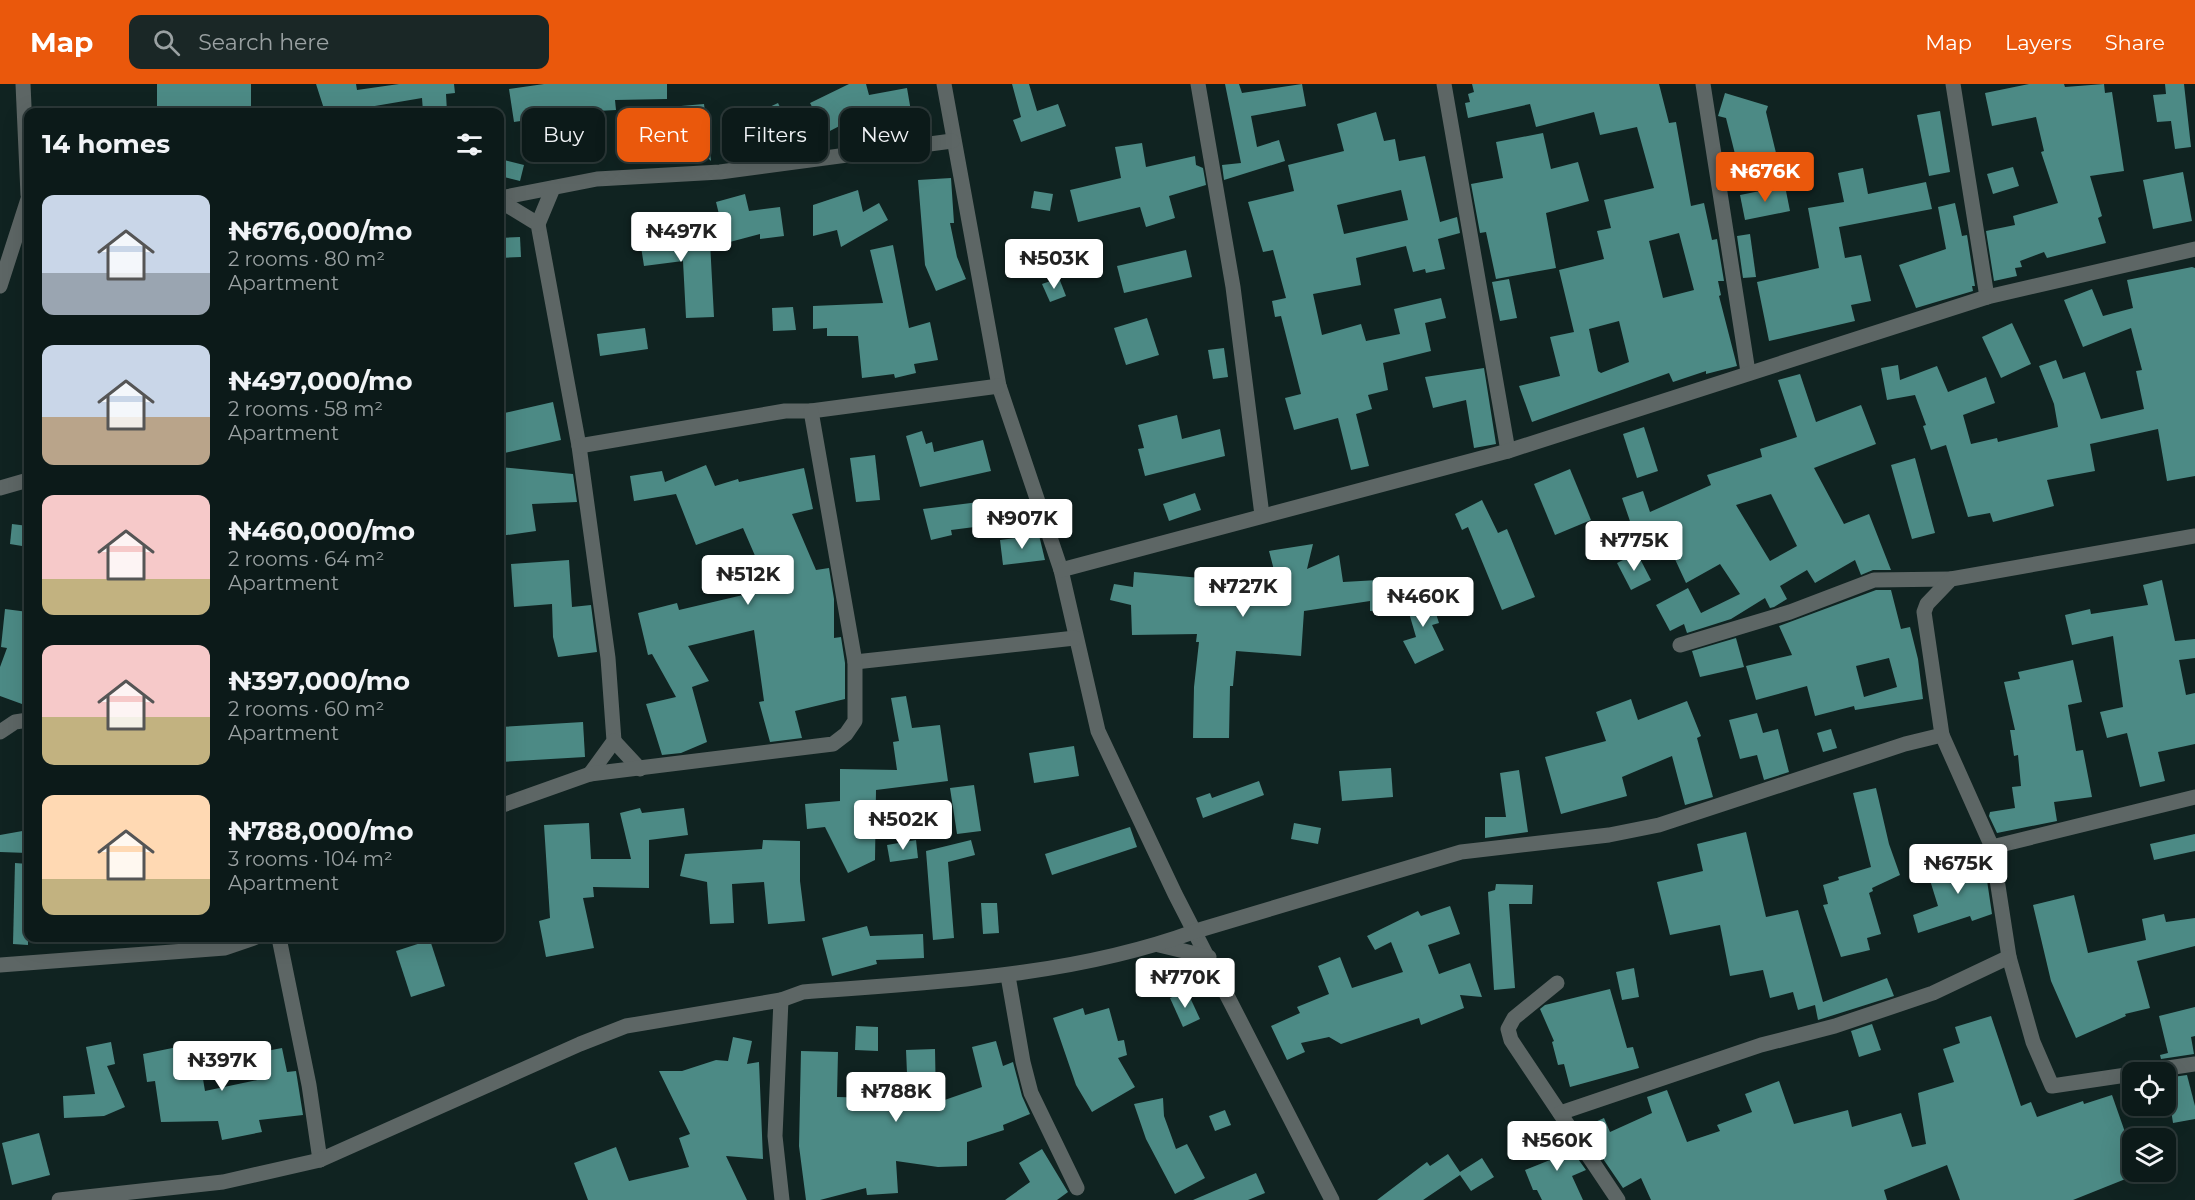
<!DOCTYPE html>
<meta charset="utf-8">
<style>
body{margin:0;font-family:Montserrat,sans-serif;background:#1a2726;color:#f1f3f6;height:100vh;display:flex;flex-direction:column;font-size:22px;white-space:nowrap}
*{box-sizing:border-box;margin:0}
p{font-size:20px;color:#9aa1a2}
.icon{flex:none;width:33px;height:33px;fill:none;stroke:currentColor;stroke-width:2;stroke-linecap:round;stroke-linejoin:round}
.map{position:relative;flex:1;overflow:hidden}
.details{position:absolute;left:24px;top:24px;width:480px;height:834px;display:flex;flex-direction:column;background:#0c1a19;border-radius:12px;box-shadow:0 6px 24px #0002,0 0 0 2px #2c3838}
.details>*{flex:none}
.hud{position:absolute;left:522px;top:24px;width:570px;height:54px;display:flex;gap:12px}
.controls{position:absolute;left:2122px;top:978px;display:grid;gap:12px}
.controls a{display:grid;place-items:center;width:54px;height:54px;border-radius:12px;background:#0c1a19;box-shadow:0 6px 24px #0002,0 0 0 2px #2c3838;font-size:30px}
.price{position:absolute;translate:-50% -51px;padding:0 14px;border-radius:6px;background:#fff;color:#222;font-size:20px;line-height:39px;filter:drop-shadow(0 2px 3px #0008)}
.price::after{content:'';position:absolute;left:50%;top:36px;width:18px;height:14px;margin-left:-9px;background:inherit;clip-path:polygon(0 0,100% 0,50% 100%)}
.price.on{background:#ea580c;color:#fff}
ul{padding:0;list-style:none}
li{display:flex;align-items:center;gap:18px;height:150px;padding:0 18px}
li span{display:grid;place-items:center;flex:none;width:168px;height:120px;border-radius:12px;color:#555}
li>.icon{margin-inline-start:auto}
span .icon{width:72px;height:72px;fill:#fffc;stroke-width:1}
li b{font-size:26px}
h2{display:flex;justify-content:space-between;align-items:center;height:72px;padding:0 18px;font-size:26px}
.pill{padding:0 21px;border-radius:12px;background:#0c1a19;box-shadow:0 6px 24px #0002,0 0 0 2px #2c3838;font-size:21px;line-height:54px}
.pill.on{background:#ea580c;color:#fff}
header{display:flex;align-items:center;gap:36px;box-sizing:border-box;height:84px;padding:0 30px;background:#ea580c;color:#fff}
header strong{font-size:28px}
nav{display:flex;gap:33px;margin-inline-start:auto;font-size:21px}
.search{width:420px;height:54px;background:#1a2726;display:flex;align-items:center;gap:15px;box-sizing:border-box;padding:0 21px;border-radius:12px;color:#9aa1a2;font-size:22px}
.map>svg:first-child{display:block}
.building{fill:#4c8a85;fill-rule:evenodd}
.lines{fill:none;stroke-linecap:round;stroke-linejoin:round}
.minor{stroke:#5d6665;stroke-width:15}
</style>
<header>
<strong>Map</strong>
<div class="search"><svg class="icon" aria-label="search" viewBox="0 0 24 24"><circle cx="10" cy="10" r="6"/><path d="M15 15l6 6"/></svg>Search here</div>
<nav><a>Map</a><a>Layers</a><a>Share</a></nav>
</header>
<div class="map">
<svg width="2195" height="1116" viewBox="0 0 2195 1116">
<rect width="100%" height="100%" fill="#102321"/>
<g class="building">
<rect x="157" y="0" width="94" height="26"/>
<path d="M316,0H356L357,6L399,0H454L455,9L446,10L447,28H423L422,14L363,24L364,28H325Z"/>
<path d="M544,0H667V15L615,16L616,26L560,29V31L514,38L509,5Z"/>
<path d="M849,0H866L869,11L907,4L913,39L885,44L884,39L859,47L855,34L826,49L810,19Z"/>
<path d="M1012,0H1029L1037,27L1058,20L1066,42L1021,58L1013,36L1021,33Z"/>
<path d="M1225,0H1239L1242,9L1302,0L1306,22L1251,32L1257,63L1279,56L1285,77L1224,96L1222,81L1241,79Z"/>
<path d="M1472,0H1659L1669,39L1676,38L1691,122L1704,119L1712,156L1717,155L1724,197H1718L1721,211L1719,212L1737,282L1706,290V287L1673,298L1669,289L1532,338L1519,302L1560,292L1550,253L1574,248L1559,186L1604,175L1597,147L1611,144L1604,116L1654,104L1637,43L1600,51L1594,28L1536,43L1530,20L1468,34L1465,19L1470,18L1468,10L1474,8ZM1679,149L1694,206L1663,214L1649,157ZM1619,237L1629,278L1601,289L1598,287L1589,245Z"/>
<path d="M2029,0H2064L2065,3L2104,0L2105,9L2112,8L2124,87L2090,92L2102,132L2098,134L2106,159L2047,174L2044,168L2020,177L2022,183L2015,184L2017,192L1994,197L1986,147L2015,141L2013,132L2058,119L2041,68L2044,67L2036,33L1992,42L1985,9Z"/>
<path d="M2165,0H2184L2191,63L2175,65L2171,37L2157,38L2153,11L2166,10Z"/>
<path d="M1725,9L1768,22L1766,28L1777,73L1738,82L1726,34L1718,32Z"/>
<path d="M778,19L788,40L771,48L761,27Z"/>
<path d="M704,20L711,77L687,53L681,22Z"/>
<path d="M1940,27L1950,88L1929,92L1917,31Z"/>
<path d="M1376,28L1384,57L1395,55L1399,77L1425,72L1440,138L1457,133L1460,149L1438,155L1445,185L1426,189L1425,185L1413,188L1406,162L1356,174L1361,201L1313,210L1322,251L1361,240L1366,257L1400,250L1394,225L1441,214L1446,234L1425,239L1431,267L1383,279L1388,306L1368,311L1372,325L1356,330L1369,382L1351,386L1338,334L1294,346L1285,314L1301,310L1281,232L1275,233L1272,217L1286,214L1273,166L1263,168L1248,118L1294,107L1288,81L1344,67L1337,40ZM1401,106L1408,136L1344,150L1337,121Z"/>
<path d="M1543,49L1551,85L1578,78L1589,117L1546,129L1556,184L1496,195L1486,148L1480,149L1471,100L1503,94L1496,58Z"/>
<path d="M672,58L676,74L661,78L656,62Z"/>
<path d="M1142,59L1146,83L1195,72L1196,81L1203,84L1206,101L1169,112L1175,134L1146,143L1140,123L1078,138L1070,106L1121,94L1115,63Z"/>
<path d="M500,75L524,81L520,97L500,92Z"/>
<path d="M2013,83L2019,102L1993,110L1987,90Z"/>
<path d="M1863,84L1868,110L1926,98L1932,125L1839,143L1845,174L1861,171L1871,217L1851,221L1855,237L1769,257L1757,198L1819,184L1808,124L1844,118L1838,89Z"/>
<path d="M2183,88L2192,137L2153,145L2143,96Z"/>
<path d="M951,94L954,139H950L957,173L966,195L936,207L925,181L918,96Z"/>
<path d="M1785,102L1790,127L1745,136L1740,111Z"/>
<path d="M858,106L863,128L879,119L888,136L841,163L837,146L813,152V121Z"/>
<path d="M1034,107L1053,110L1050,127L1031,124Z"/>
<path d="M745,110L749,127L780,123L784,152L760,155V150L726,159L716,118Z"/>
<path d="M1955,119L1962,152L1967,151L1975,202H1972L1973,207L1916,224L1899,181L1946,165L1938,123Z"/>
<path d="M669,132L674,160L710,158L714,233L686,234L683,177L644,182L637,137Z"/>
<path d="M1750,150L1756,193L1743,194L1737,152Z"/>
<path d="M520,153L521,173L500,174V154Z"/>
<path d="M893,161L909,244L930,238L938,276L914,280L916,289L895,294L894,290L862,294L858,252H827V244L813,245V222L883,219L870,166Z"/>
<path d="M1186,166L1192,193L1124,209L1117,182Z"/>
<path d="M2192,183L2195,184V392L2167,397L2158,345L2090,360L2095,387L2047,396L2054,422L1993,438L1990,429L1968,433L1946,361L1931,366L1923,342L1926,341L1915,311L1887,316L1881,284L1898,281L1900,296L1937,282L1948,308L1986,293L1995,319L1963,331L1971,360L1997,354L1998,358L2058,343L2054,320L2039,282L2056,276L2063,295L2085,288L2101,335L2144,325L2136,287L2142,286L2131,244L2083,263L2064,216L2092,205L2103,232L2133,224L2127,196Z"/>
<path d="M1059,194L1066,212L1050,218L1042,200Z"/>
<path d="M1509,195L1517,234L1500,237L1492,198Z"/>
<path d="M793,223L796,246L773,247L772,224Z"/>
<path d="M1147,234L1159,271L1126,281L1114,244Z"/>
<path d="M2012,239L2031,280L2001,294L1982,253Z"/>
<path d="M645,244L648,265L600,272L597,250Z"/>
<path d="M1224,264L1228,293L1213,295L1208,266Z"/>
<path d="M1484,284L1496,360L1474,364L1466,316L1433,324L1425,293Z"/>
<path d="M1800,290L1816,338L1861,321L1876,360L1814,384L1844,440L1869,430L1891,486H1873L1861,491L1855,476L1815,499L1807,486L1780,502L1787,515L1774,523L1770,524L1765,514L1731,535L1687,549L1684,540L1670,547L1656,521L1688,504L1701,529L1740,510L1720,480L1686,499L1667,458L1641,469L1622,414L1643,407L1650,428L1711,401L1707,391L1762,373L1760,365L1797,353L1778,296ZM1771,410L1797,462L1770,477L1736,421Z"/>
<path d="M553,318L561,356L500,370V330Z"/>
<path d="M1177,331L1182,355L1220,345L1225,372L1145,392L1138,365L1144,364L1138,341Z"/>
<path d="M1644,343L1658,387L1637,394L1623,350Z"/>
<path d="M922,347L926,360L932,358L934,368L983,356L991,387L920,403L906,352Z"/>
<path d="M875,371L880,416L856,418L850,374Z"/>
<path d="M1915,374L1935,449L1912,455L1891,381Z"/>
<path d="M706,381L715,402L738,395L739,398L804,384L813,425L792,430L816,486L829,484L834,515V554L841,553L845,579V615L795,627L802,654L770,658L759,618L764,617L754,546L688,562L709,597L692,603L707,658L681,669L662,671L646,620L676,613L652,570L648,571L638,529L677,519L679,526L743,511L742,498L766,497L743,444L696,461L676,410L634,417L630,392L662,387L665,398Z"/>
<path d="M500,383L573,390L577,418L532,420L536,447L500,452Z"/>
<path d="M1570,385L1591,436L1555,451L1534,400Z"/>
<path d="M1195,409L1201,426L1169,437L1163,420Z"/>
<path d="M1003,415L1006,439L951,446L952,451L931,456L923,425Z"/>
<path d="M1482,416L1498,449L1507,445L1535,513L1502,526L1468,443L1462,446L1455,430Z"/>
<path d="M12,440L28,442V463L10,460Z"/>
<path d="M1039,451L1045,476L1003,481L1000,456Z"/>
<path d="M1313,460L1307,485L1339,471L1343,498L1396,495L1398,526L1370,527V517L1304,527L1301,572L1236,567L1233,602H1230L1229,654H1193L1194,603L1199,558H1196L1197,550L1132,551L1131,521L1110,516L1114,500L1133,503L1134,488L1234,497L1261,493L1262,489L1275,490L1269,467Z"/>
<path d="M1637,469L1651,496L1631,506L1617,479Z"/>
<path d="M569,476L572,523L591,521L597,568L558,573L553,553L552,520L514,523L511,480Z"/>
<path d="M2162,496L2175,557L2195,555V574L2179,576L2186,611L2195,609V660L2158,668L2165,697L2140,703L2127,649L2107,654L2100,628L2123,623L2113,552L2072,561L2065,531L2090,525L2091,530L2148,521L2143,501Z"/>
<path d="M1876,506H1891L1901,545L1910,543L1918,575L1923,615L1855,626L1854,622L1815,632L1807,602L1756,616L1746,582L1792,571L1779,542ZM1889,574L1897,603L1864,613L1856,582Z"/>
<path d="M1429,508L1439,539L1432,541L1444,566L1415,580L1403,557L1416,553L1405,515Z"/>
<path d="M5,525L28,528V602L22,620L0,612V583L7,564L1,563Z"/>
<path d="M1736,554L1744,583L1700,593L1692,567Z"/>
<path d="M2073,576L2082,618L2068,621L2076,667L2083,666L2092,713L2054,718L2057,737L1997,749L1989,732L1990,728L2015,724L2012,703L2021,702L2018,671L2014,672L2010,646H2015L2004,598L2020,595L2018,588Z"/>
<path d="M906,612L912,644L940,641L948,697L876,706L875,776L848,789L825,743L807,745L805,720L840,717V685L897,686L893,658L899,657L891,614Z"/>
<path d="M1631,615L1638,636L1687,617L1701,652L1697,654L1713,713L1685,721L1672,672L1622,693L1627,712L1561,730L1545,673L1606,657L1596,628Z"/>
<path d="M1757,629L1763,649L1778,645L1789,688L1764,696L1757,671L1740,675L1729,636Z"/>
<path d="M583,638L585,673L500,678V643Z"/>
<path d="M1831,645L1837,664L1823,668L1817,649Z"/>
<path d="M1074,662L1079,692L1034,699L1029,669Z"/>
<path d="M1391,684L1393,713L1342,717L1339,687Z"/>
<path d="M1519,686L1528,748L1485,754V733H1506L1500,689Z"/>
<path d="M1259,697L1264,711L1203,734L1196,714L1210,709L1212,714Z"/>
<path d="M974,701L981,747L957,750L950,704Z"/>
<path d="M1876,704L1889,760L1900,791L1872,804L1873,807L1869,809L1881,850L1867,854L1870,866L1841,873L1823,821L1828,820L1823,801L1839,796L1838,793L1871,783L1853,709Z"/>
<path d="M640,724L642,729L684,724L688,751L649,756V804L593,803L594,813L583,814L594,864L546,873L539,837L550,834L544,741L589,739L591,775H631L620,729Z"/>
<path d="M1294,739L1321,744L1318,760L1291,755Z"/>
<path d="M1130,743L1137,763L1052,791L1045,770Z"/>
<path d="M28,746V769L0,768V751Z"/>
<path d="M1746,748L1766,833L1798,826L1823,918L1887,894L1894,912L1818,936L1815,921L1798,926L1793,908L1770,914L1763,886L1730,892L1720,841L1670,851L1657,798L1703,787L1697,760Z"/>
<path d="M2195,750V767L2154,776L2150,760Z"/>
<path d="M763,756L800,757V797L805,837L768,840L764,798L732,800L734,839L710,840L707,798L680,792L685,770L762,765Z"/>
<path d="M916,756L918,774L890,778L887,761Z"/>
<path d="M971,756L975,771L948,778L954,854L933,856L926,767Z"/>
<path d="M1978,767L1985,783L1992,830L1972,837L1970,832L1918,849L1913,831L1938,822L1929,793L1955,784L1953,778Z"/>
<path d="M15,779L28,780V861L13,860Z"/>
<path d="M1496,800L1533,801L1532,820H1509L1515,904L1494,906L1488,808L1495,806Z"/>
<path d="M2074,811L2088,869L2146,856L2142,835L2164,830L2166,838L2195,834V862L2137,877L2150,924L2125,930L2126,932L2076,954L2051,897L2033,821Z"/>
<path d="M981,819H997L999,849L983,850Z"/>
<path d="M1450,822L1460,850L1428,861L1439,890L1470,879L1482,913L1460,911L1464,924L1421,941L1419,934L1341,960L1329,953L1301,959L1305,968L1287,976L1271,942L1300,929L1297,923L1329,910L1318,882L1340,873L1352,904L1403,888L1391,858L1375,866L1367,852L1418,827L1421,832Z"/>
<path d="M867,842L870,852L923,850L924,874L876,876L877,880L832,892L822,854Z"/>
<path d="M430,856L445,902L411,913L396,867Z"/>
<path d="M1634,884L1639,913L1622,916L1616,888Z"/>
<path d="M1610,905L1627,964L1633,963L1639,984L1570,1003L1564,980L1558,981L1552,958L1554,957L1540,925L1545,921Z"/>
<path d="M1187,907L1200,935L1183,943L1170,914Z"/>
<path d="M2195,923V952L2191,953L2194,970L2161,975L2160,971L2168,969L2159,932Z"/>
<path d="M1083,924L1085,931L1109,924L1118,957L1124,956L1127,971L1118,974L1135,1003L1092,1028L1076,1001L1053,934Z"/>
<path d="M1991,932L2021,1022L2031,1018L2037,1033L2083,1017L2084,1020L2112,1011L2133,1071V1092L2073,1116H1960L1947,1081L1884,1106L1887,1116H1651L1641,1094L1623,1104L1582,1044L1604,1034L1610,1048L1652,1029L1647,1013L1667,1006L1687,1058L1720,1047L1717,1041L1752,1028L1745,1010L1779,997L1794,1040L1848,1026L1852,1043L1901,1029L1912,1063L1926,1060L1918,1009L1954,998L1943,965L1960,959L1955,943Z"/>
<path d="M1872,940L1881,966L1859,973L1851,947Z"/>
<path d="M856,942L878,943V967L855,966Z"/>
<path d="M733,953L752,957L747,980L759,978L763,1075L726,1072L747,1116H588L574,1079L616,1063L629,1097L689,1083L679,1054L690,1050L659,987H682L716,976L728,977Z"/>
<path d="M996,957L1003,982L1013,978L1022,1012L1030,1030L1003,1041L1004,1046L967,1058V1082L938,1083L896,1077L898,1109L867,1111L866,1104L820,1116H806L799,1062L801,967L838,968L837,1013L879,1014L908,1013L906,966L935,965L936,1019L982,1003L972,963Z"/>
<path d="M111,958L115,980L107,982L125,1023L104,1032L64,1034L63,1012L95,1010L86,963Z"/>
<path d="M197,959L205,1007L262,995L256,969L282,964L287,988L296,987L303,1031L259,1036L262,1048L222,1056L218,1037L161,1038L155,997L147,998L143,970Z"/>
<path d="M2187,991L2195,1022V1035L2173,1039L2166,994Z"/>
<path d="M1163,1014L1164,1032L1176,1065L1187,1060L1205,1094L1175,1110L1146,1055L1134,1020Z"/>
<path d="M1225,1026L1231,1041L1215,1047L1209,1032Z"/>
<path d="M1558,1047L1586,1086L1572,1092L1583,1116H1542L1537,1106H1533L1525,1086L1555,1074L1543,1056Z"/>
<path d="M39,1049L50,1091L12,1101L2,1059Z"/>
<path d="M1042,1065L1068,1108L1057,1116H1005L1030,1098L1019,1079Z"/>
<path d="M1448,1070L1460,1088L1482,1074L1494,1093L1471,1107L1460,1091L1423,1116H1377L1427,1078L1430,1082Z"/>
<path d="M1256,1089L1265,1109L1248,1116H1193Z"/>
</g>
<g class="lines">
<g class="minor">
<path d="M23,0L28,111"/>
<path d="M944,0L999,302L1061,486L1098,647L1175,810L1332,1116"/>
<path d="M1198,0L1233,203L1262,431"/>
<path d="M1444,0L1508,367"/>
<path d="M1703,0L1748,288"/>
<path d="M1953,0L1987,213"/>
<path d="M500,114L597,95L720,88L952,57"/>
<path d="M500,117L538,140L579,362L608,574L614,657L590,690"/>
<path d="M538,140L553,104"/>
<path d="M0,202L28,115"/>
<path d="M579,362L785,327H811L999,302"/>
<path d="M0,404L28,396"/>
<path d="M1061,486L1508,367L1987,213L2195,165"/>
<path d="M1680,561L1790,528L1874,496L1951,495"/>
<path d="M855,578L1075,554"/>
<path d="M0,648L15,638L28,636"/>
<path d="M1942,651L1992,763L2009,873L2033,958L2052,1002L2133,990"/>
<path d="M614,657L640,685"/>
<path d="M500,722L590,690L833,660L846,650L855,637V578L811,327"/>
<path d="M1992,763L2195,713"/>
<path d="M279,854L309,1001L320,1076"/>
<path d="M1159,861L1209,873"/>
<path d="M0,881L225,864L254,854"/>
<path d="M1008,892L1023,978L1031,1009L1077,1104"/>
<path d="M1557,899L1514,934L1508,945L1511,956L1618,1116"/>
<path d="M781,916L775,1052L782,1116"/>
<path d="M2141,988L2195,980"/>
<path d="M1560,1029L1761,961L1835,942L1933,909L2009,873"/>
<path d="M59,1116L223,1098L320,1076L580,960L626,942L781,916L803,908C935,898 1071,893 1196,847L1461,768L1609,751L1659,741L1905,660L1942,651L1924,528L1927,520L1951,495L2195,452"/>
</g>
</g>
</svg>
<div class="controls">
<a><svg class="icon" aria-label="locate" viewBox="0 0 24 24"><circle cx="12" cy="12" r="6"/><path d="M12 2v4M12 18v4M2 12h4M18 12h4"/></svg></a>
<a><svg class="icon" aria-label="layers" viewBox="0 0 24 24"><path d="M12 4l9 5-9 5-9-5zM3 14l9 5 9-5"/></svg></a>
</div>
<b class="price on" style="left:1765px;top:119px">₦676K</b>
<b class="price" style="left:681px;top:179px">₦497K</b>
<b class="price" style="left:1054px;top:206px">₦503K</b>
<b class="price" style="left:1022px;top:466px">₦907K</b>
<b class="price" style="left:1634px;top:488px">₦775K</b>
<b class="price" style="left:748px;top:522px">₦512K</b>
<b class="price" style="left:1243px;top:534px">₦727K</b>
<b class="price" style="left:1423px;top:544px">₦460K</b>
<b class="price" style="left:903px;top:767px">₦502K</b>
<b class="price" style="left:1958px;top:811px">₦675K</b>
<b class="price" style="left:1185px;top:925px">₦770K</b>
<b class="price" style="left:222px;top:1008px">₦397K</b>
<b class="price" style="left:896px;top:1039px">₦788K</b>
<b class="price" style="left:1557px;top:1088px">₦560K</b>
<div class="hud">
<a class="pill">Buy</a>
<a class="pill on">Rent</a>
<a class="pill">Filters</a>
<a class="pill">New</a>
</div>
<section class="details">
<h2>14 homes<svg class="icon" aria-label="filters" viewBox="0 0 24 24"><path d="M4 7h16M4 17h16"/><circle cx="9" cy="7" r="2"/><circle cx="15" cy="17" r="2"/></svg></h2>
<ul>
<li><span style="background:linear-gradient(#c9d6e8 65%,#9aa5b1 0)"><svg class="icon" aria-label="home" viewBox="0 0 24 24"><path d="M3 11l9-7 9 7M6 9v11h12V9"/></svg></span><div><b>₦676,000/mo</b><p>2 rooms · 80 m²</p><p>Apartment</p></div></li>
<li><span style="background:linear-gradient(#c9d6e8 60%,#b9a48a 0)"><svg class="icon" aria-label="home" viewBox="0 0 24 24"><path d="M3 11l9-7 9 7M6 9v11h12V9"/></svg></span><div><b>₦497,000/mo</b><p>2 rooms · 58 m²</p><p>Apartment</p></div></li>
<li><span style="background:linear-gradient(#f6c9c9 70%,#c2b280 0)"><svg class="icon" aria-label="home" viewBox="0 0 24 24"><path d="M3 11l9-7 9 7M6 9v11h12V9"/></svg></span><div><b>₦460,000/mo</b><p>2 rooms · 64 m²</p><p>Apartment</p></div></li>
<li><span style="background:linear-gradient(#f6c9c9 60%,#c2b280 0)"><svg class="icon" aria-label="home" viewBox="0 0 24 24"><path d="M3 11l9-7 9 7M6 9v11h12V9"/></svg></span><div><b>₦397,000/mo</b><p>2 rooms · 60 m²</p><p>Apartment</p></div></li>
<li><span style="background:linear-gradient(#ffd9b3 70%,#c2b280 0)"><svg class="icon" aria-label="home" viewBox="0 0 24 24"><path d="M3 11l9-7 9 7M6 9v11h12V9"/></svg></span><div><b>₦788,000/mo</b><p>3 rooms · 104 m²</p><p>Apartment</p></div></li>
</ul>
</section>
</div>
